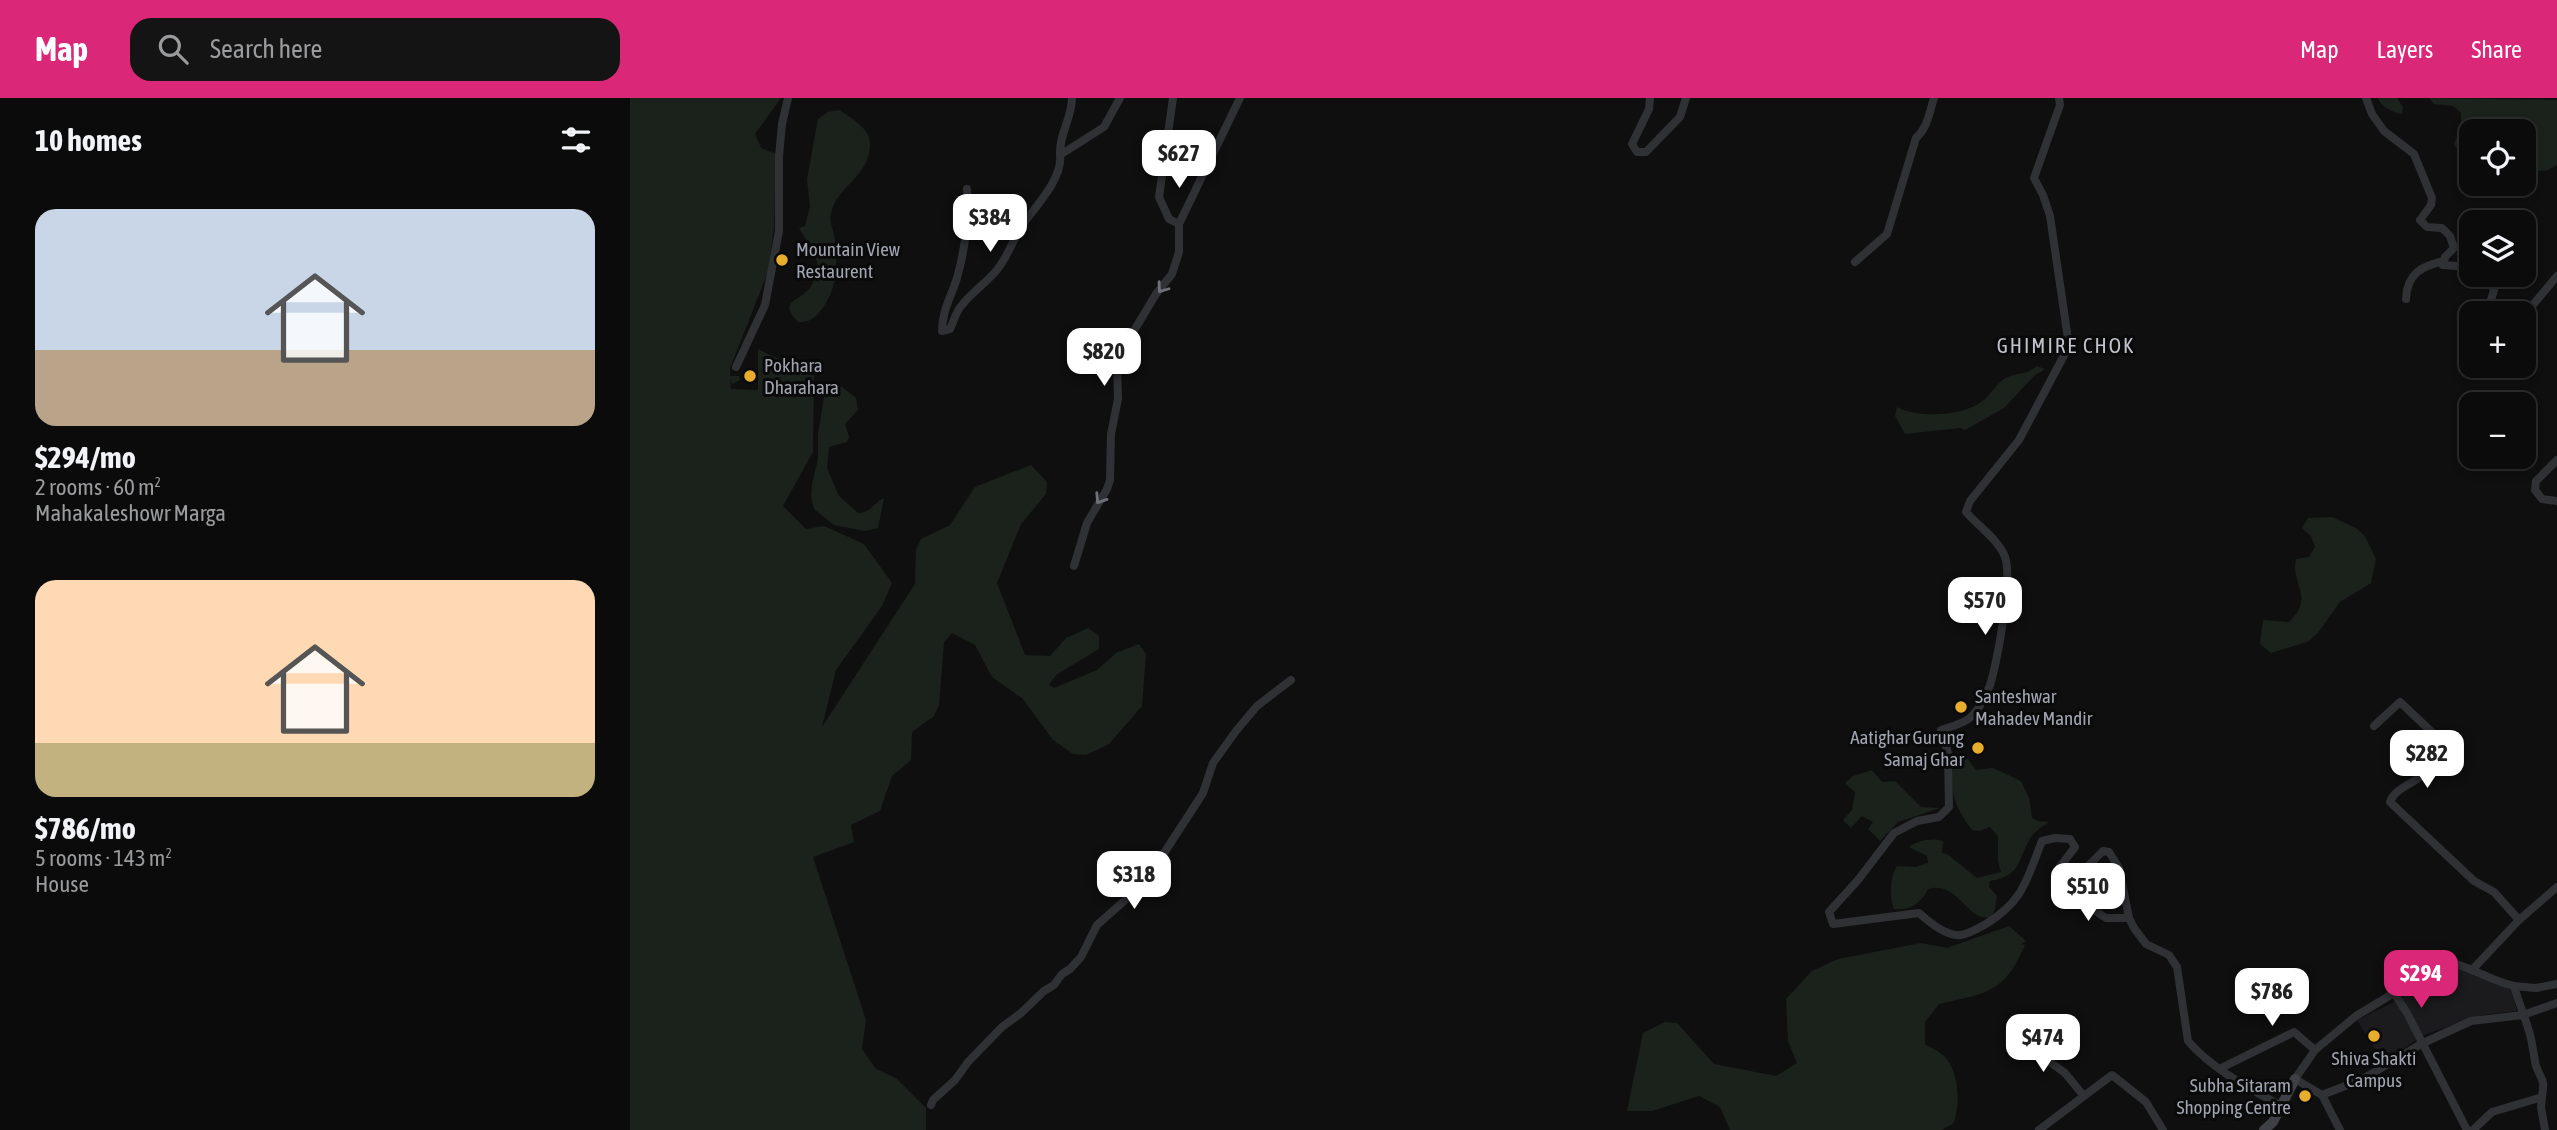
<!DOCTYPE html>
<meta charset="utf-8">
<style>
body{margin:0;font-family:"Asap Condensed",sans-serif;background:#141415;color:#f1f3f6;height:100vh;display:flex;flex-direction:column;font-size:26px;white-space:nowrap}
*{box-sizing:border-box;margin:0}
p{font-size:23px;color:#9a9b9d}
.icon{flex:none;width:38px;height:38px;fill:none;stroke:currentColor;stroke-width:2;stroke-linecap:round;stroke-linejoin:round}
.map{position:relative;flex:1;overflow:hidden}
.side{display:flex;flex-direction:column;background:#0b0b0c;width:630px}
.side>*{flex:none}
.buttons{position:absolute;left:1829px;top:21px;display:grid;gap:14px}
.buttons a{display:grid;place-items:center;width:77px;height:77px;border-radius:14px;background:#0b0b0c;box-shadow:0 4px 10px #0003,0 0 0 2px #2b2b2d;font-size:35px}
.price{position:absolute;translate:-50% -60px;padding:0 16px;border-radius:14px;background:#fff;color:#222;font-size:23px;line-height:46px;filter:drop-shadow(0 2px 4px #0008)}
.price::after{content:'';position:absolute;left:50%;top:42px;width:21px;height:16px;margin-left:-10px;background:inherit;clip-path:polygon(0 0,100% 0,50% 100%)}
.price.selected{background:#db2777;color:#fff}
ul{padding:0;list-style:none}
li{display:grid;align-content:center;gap:14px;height:371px;padding:0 35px}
li span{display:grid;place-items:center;height:217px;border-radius:21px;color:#555}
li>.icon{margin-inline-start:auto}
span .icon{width:126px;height:126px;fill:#fffc;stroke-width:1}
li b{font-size:30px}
h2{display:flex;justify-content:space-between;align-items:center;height:84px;padding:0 35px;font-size:30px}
header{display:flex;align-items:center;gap:42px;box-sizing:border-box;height:98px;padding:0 35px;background:#db2777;color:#fff}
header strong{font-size:33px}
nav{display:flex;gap:38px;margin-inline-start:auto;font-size:24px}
.search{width:490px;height:63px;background:#141415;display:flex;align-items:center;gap:18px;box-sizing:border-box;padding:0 24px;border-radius:21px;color:#9a9b9d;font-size:26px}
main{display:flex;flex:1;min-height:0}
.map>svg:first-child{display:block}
.built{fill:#1b1b1d}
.green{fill:#1b221c}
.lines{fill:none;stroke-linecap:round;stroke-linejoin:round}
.minor{stroke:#303135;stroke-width:8}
.secondary{stroke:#3e4045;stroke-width:10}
.oneway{stroke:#6e7179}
.poi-dot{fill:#e9ad2e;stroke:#0a0a0b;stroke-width:2.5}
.labels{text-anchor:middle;stroke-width:6;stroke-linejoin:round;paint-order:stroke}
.poi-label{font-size:19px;fill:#a0a5b1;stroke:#0a0a0b;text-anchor:start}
.neighbourhood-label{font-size:21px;letter-spacing:2px;fill:#c1c4cd;stroke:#0a0a0b}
</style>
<header>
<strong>Map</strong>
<div class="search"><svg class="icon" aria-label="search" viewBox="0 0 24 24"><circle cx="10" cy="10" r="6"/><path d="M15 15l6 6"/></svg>Search here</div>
<nav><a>Map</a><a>Layers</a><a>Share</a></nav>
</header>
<main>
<section class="side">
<h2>10 homes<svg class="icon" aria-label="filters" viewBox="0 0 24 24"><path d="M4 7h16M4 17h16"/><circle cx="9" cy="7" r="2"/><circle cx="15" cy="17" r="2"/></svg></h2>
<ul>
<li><span style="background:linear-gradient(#c9d6e8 65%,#b9a48a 0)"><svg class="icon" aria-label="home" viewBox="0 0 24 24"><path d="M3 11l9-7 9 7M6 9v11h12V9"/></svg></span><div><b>$294/mo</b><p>2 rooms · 60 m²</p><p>Mahakaleshowr Marga</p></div></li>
<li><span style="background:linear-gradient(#ffd9b3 75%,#c2b280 0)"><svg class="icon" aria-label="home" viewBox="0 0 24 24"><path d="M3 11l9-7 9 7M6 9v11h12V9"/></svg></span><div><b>$786/mo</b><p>5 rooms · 143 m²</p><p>House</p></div></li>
</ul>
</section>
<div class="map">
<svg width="1927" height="1032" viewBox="0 0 1927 1032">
<rect width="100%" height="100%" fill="#0f0f10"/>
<path class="built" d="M1807,864L1832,871L1881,892L1887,913L1852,917L1791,938L1754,965L1727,922L1766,903L1771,875Z"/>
<g class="green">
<path d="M0,0H151L125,36L131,50L146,56L144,129L138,174L100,270V278H109L110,282L102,286L100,280L101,291L128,292V251L184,278L183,354L153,408L176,431L194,428L234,446L262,485L252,508L206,572L192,629L285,486L286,452L291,441L320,427L345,389L401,367L417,384L416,396L391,426L367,485L395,557L420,558L436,540L458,530L469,538V551L426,577L419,587L424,590L467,572L486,555L509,546L516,556L512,608L479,646L456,657L443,656L423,642L393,601L362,579L345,547L322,535L314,544L309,607L304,618L282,634L281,662L262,678L250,713L221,727L224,744L183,759L236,922L232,951L246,971L266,980L296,1010V1032H0Z"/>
<path d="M1748,0H1767L1773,9L1772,16C1763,15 1751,9 1748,0Z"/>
<path d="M1799,0L1927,2V67L1918,72L1899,74L1894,66V33H1872L1870,20L1863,25L1852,26L1850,33H1841V45L1836,49L1826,50L1824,46L1831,27V15L1823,8L1804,6Z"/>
<path d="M210,12C221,21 241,30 240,47C239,79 208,87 201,115C199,124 204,133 205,142C207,167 208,187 194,208C187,218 181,225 168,224C148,203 168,204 179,191C180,191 186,178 187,177C192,161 176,142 169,130L175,128L180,109L177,81L188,21L198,14Z"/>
<path d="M1407,268L1415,271L1404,278L1374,310L1335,332L1330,330L1275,336L1265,318L1267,309C1288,321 1335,318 1354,302C1362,295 1368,283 1378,279C1389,274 1396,277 1407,268Z"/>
<path d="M206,288L212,289L226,300L228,312L215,326L219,339L217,344L199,349L197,370L209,398L228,415C241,415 243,405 254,400L248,430L235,433L204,427L184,411L181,399L182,386L188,361V336L195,293Z"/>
<path d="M1702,419L1726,430L1735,438L1746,461L1741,485L1710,504L1687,536L1677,544L1641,555L1630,546L1633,522L1659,524C1686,498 1660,487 1666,461L1679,459L1685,449L1681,438L1672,430L1678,420Z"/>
<path d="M1328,655L1338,661L1346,672L1363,670L1391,683L1399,700L1402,720L1408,723L1419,724C1413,728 1405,733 1401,739C1386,763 1393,777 1360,783L1359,789L1367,798L1364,815L1359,820C1355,819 1350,819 1347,817C1331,807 1321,784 1298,791C1291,805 1281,813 1264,811C1259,799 1260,779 1267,768L1286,769L1298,765L1297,758L1279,749C1286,743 1303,739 1313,743L1312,755L1317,756L1347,780L1371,774L1368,763V738L1360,729L1349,733L1342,732C1321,703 1321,694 1323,660Z"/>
<path d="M1242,672L1252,684L1265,683L1291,709L1310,710L1268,724L1250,743L1238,731L1243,724L1232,718L1221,730L1213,722L1222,712L1225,694L1215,685L1223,678Z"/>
<path d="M1379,828L1396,843L1391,846L1395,847C1374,896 1356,895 1309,906L1295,924V946C1301,950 1309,953 1314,958C1329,973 1331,1008 1323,1026L1311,1032H1100L1090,1009L1069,998L1022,1013H997L1013,935L1035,924L1047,925L1084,966L1146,978L1167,965L1158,943L1156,901L1182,873L1208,861L1291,845L1317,850Z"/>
</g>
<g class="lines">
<g class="minor">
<path d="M442,0C442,20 429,36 430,57L474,29L490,0"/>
<path d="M543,0L529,99L539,121L549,126L610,0"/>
<path d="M1020,0L1019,11L1002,46L1007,54H1016L1050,19L1056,0"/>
<path d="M1429,0L1430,7L1404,80L1413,97L1420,118L1439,248L1389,342L1340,403L1336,414C1348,428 1369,442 1375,459C1383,480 1367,564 1360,587C1356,598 1349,611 1341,619C1333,626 1320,629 1311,632L1318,655L1319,709L1309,719L1287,723L1264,735L1228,782L1199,814L1203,826L1289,815C1299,824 1317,839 1331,837C1339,836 1349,830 1356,826C1394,802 1396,783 1412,743L1425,740L1440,741L1445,749L1426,774L1427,783L1444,782L1473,753L1479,754L1489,770L1499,820L1504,830L1516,846L1539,857L1547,869L1558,943C1582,971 1619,990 1651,1008"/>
<path d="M1736,0L1742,16L1754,33L1784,56L1802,100L1801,107L1790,122L1797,129L1812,130L1820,138L1824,150L1815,159L1813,167L1841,169"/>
<path d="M337,91C339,121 335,151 327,180C321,199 312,213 312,233L320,231C324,223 326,213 332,207C342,194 356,185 366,173C378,159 383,141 393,126C406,108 433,80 430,57"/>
<path d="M1225,164L1257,136L1286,40C1298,29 1299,15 1304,0"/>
<path d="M1853,177L1859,182L1864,192L1858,212L1902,208L1927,178"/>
<path d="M1776,201C1777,176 1791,168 1814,163"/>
<path d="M106,269L135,207L149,133V58L152,26L158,0"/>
<path d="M1927,362L1906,383L1905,392L1912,401L1927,403"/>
<path d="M444,468L457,425L477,391L480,382L481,336L488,301L487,267L490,256L526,196L542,176L549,154V126"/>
<path d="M1744,628L1770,604L1807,639L1813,651C1808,659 1803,669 1796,675C1784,685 1765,690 1760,704L1844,783L1864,794L1889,822"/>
<path d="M1444,782L1461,810L1476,820H1499"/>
<path d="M1842,872L1889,822L1927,789"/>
<path d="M1884,888L1906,890L1927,886"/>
<path d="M1764,895L1777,915L1837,1032"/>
<path d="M1387,940L1435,975L1453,997"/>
<path d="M1591,970L1664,934L1685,952"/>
<path d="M1692,997L1710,1032"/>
<path d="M1912,999L1911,1009L1915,1032"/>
<path d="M301,1007L303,1002L325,982L338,964L372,929L391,915L414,893L424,887L432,876L440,871L451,859L467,827L502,796L525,769L573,695L583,665L606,633L627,608L661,582"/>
<path d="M1409,1032L1482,977L1516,1004L1533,1032"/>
<path d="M1843,1032L1862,1014L1912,999C1915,980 1912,984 1906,968C1904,959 1903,950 1901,941C1897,923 1889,906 1884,888C1855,882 1829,859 1799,864C1790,865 1781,869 1772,871L1764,895L1726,918L1685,952L1665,981L1692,997L1733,981L1791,946L1841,923L1893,917L1927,905"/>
</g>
<path class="secondary" d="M1634,1032L1643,1024L1665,981"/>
</g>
<defs><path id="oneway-chevron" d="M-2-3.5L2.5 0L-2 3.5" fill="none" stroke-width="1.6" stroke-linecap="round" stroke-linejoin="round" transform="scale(1.75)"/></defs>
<g class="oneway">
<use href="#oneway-chevron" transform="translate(532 190) rotate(126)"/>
<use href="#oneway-chevron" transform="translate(470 401) rotate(123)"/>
</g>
<g class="poi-dot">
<circle cx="152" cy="162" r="7"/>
<circle cx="120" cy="278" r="7"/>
<circle cx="1331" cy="609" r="7"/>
<circle cx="1348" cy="650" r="7"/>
<circle cx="1744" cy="938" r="7"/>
<circle cx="1675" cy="998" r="7"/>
</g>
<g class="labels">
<g class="poi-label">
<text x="166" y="158">Mountain View<tspan x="166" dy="22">Restaurent</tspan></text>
<text x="134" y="274">Pokhara<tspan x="134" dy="22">Dharahara</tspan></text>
<text x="1345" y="605">Santeshwar<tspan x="1345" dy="22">Mahadev Mandir</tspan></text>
<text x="1334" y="646" text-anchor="end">Aatighar Gurung<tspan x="1334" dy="22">Samaj Ghar</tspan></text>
<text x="1744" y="967" text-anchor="middle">Shiva Shakti<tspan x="1744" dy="22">Campus</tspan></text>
<text x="1661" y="994" text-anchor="end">Subha Sitaram<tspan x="1661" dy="22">Shopping Centre</tspan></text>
</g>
<g class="neighbourhood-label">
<text x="1436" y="255">GHIMIRE CHOK</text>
</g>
</g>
</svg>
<div class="buttons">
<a><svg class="icon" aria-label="locate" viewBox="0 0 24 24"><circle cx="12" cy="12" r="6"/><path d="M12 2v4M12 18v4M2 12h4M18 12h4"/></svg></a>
<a><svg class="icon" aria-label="layers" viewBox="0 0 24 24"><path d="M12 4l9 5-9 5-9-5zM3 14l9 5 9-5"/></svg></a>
<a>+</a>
<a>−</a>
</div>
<b class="price" style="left:549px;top:92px">$627</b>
<b class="price" style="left:360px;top:156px">$384</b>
<b class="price" style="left:474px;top:290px">$820</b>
<b class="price" style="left:1355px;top:539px">$570</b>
<b class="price" style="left:1797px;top:692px">$282</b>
<b class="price" style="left:504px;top:813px">$318</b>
<b class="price" style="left:1458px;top:825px">$510</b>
<b class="price selected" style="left:1791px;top:912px">$294</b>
<b class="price" style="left:1642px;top:930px">$786</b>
<b class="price" style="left:1413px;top:976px">$474</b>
</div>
</main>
